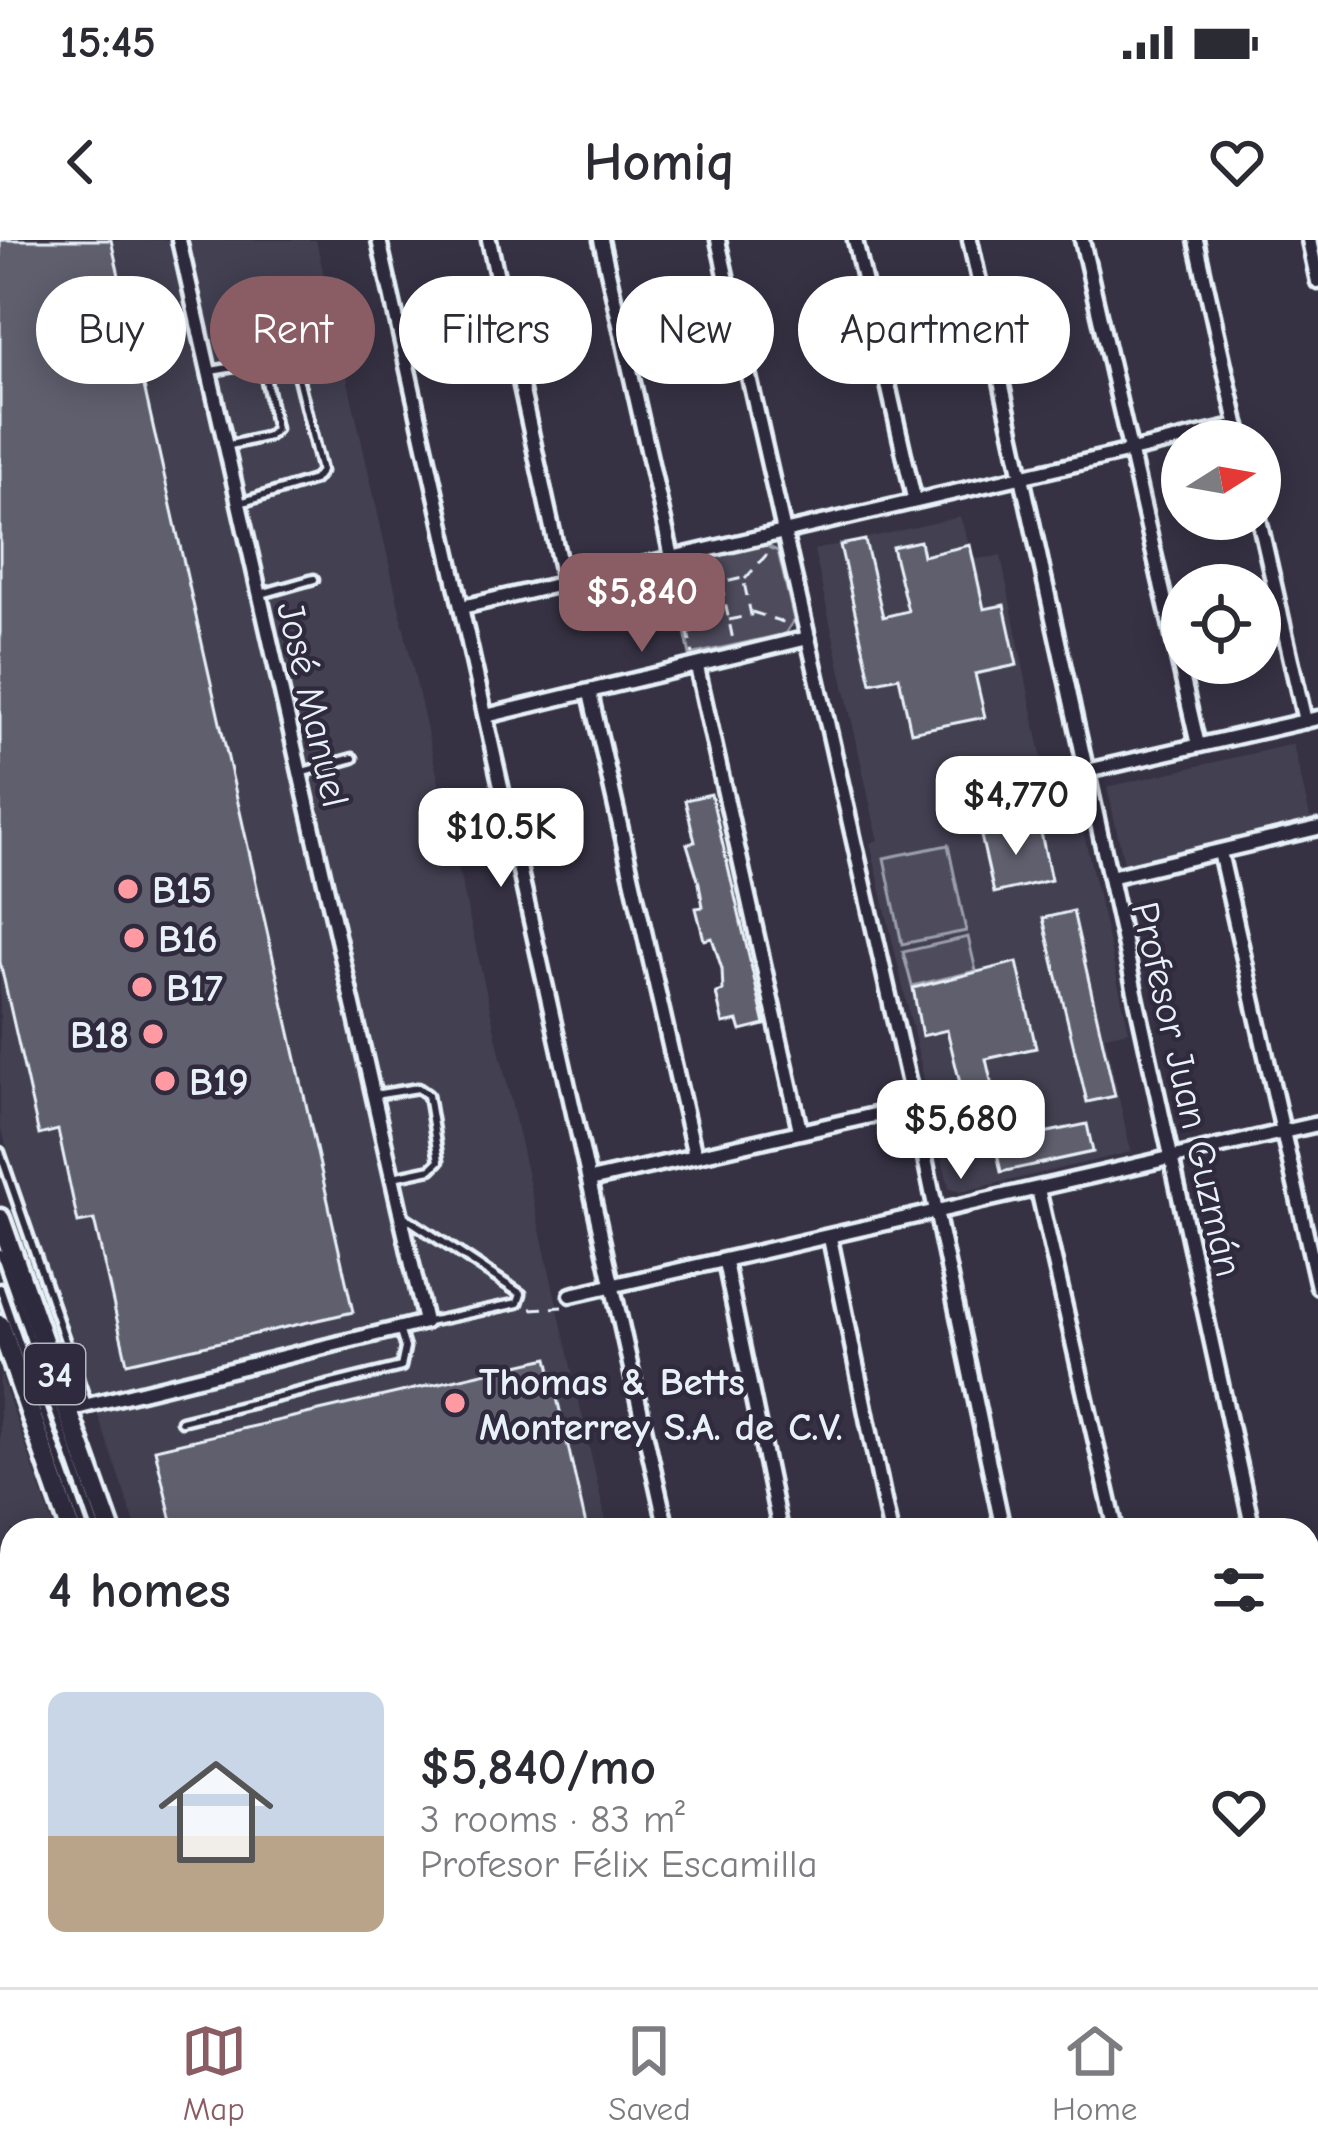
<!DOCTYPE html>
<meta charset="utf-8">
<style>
body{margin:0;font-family:"Comic Neue",sans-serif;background:#f2f2f3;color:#2b2b33;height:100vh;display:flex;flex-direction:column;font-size:45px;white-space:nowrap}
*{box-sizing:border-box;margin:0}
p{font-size:39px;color:#7c7c81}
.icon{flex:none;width:66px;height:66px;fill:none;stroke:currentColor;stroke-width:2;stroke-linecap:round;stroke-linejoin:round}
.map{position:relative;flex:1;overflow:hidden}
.side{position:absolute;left:0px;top:1278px;width:1320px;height:471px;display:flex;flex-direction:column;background:#fff;border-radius:36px 36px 0 0;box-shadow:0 6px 30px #0003}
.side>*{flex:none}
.guide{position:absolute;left:36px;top:36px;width:1248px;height:108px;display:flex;gap:24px}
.needle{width:78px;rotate:79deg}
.buttons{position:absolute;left:1161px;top:180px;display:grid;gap:24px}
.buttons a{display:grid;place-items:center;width:120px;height:120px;border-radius:50%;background:#fff;box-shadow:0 6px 30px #0003;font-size:60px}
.price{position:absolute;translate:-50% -102px;padding:0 27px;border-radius:24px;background:#fff;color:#222;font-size:39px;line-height:78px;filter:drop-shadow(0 3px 6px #0008)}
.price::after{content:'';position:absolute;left:50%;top:72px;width:36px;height:27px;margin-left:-18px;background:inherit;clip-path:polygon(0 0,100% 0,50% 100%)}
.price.selected{background:#8a5d65;color:#fff}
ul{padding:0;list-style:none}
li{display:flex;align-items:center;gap:36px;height:300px;padding:0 48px}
li span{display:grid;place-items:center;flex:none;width:336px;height:240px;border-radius:18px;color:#555}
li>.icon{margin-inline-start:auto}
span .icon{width:144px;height:144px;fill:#fffc;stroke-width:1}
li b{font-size:51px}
h2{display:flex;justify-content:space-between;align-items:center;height:144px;padding:0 48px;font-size:51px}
.pill{padding:0 42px;border-radius:54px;background:#fff;box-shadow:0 6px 30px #0003;font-size:42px;line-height:108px}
.pill.selected{background:#8a5d65;color:#fff}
.status{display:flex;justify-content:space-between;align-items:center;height:84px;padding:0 60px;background:#fff;direction:ltr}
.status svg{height:33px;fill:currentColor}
header{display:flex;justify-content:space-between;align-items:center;height:156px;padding:0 48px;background:#fff;font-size:54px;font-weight:800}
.tab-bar{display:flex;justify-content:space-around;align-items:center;height:168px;border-top:3px solid #e1e1e2;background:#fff;font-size:33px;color:#7c7c81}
.tab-bar a{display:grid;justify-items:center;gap:6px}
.tab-bar .selected{color:#8a5d65}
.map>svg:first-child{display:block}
.built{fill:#433f51}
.green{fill:#4d4b5c;stroke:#9a9eaa;stroke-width:3}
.building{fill:#605e6e;stroke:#e8f1f8;stroke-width:3}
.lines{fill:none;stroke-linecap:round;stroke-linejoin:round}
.service-casing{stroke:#e8f1f8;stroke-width:15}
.minor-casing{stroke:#e8f1f8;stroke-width:21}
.tertiary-casing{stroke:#e8f1f8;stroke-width:24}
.primary-casing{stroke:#e8f1f8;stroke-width:27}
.path{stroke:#e8f1f8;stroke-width:3;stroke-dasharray:12 9;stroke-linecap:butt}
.service{stroke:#2f2a3d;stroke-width:6}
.minor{stroke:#2f2a3d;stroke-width:12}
.tertiary{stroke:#2f2a3d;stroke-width:15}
.primary{stroke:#2f2a3d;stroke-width:18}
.poi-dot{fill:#ff9aa2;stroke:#2f2a3d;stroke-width:4.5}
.labels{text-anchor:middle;stroke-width:9;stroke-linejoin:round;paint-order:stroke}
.shield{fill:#2f2a3d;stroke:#b0b5c0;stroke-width:3}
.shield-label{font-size:36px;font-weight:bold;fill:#e8f1f8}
.street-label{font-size:39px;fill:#e8f1f8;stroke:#2f2a3d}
.poi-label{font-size:39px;font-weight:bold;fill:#e8f1f8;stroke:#2f2a3d;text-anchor:start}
</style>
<div class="status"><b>15:45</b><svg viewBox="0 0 49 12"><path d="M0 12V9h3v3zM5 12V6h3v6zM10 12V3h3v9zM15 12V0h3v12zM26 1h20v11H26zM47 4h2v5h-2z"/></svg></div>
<header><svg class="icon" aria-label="back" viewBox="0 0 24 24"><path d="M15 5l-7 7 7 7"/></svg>Homiq<svg class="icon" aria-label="heart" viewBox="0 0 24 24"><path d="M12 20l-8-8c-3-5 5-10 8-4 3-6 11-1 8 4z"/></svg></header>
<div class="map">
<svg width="1318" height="1747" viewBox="0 0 1318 1747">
<rect width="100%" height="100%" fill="#363244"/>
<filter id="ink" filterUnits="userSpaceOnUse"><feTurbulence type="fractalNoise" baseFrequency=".00833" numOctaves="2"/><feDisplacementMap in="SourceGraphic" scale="24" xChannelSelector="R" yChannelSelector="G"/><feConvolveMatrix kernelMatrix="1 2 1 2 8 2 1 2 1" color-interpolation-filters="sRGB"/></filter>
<g filter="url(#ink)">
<g class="built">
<path d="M0,0H316L608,1290H137L0,887Z"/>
<path d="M960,277L974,319L1001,316L1050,559L1021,566L1075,555L1129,791L1105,796L1131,912L960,952L949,948L870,603L878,600L814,310Z"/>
<path d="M1293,504L1311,581L1124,623L1107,547Z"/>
<path d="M0,1133L55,1290H12V1566L0,1568Z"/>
</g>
<g class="green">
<path d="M764,305L778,311L794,380L785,394L690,415L671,326Z"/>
<path d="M948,605L966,691L902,704L884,618Z"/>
<path d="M968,697L976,731L912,746L903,712Z"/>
</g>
<g class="building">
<path d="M0,0H111L353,1072L127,1123L94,980L78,983L58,890L39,895L0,722Z"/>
<path d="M865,300L883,377L908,371L892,307L920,301L923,316L970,305L984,369L1004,365L1017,425L975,434L985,477L911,492L899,437L871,443L840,305Z"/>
<path d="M711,554L765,785L741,791L738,781L723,784L716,753L723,751L722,729L712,698L704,700L696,668L703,667L699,643L687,604L695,602L685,560Z"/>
<path d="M1039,583L1051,640L994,653L981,596Z"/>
<path d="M1073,671L1115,856L1087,862L1043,678Z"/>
<path d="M1017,722L1036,808L986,819L1000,881L971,888L947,790L922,796L913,748Z"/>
<path d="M1087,884L1093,912L1001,932L995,903Z"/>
<path d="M548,1118L587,1290H174L155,1209Z"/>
<path d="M12,1428V1560L0,1562V1430Z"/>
<path d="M12,1607V1741L0,1744V1609Z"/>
</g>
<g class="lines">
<defs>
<g id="service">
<path d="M211,131L293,117L321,231L314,240L240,263"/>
<path d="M226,206L269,196L276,189L262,122"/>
<path d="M261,354L314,339"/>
<path d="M303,532L353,518"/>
<path d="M374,855L418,848L428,855L439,921L431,929L393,937"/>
<path d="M0,912L87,1164"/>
<path d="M402,975L521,1054L518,1063L428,1082"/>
<path d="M0,1013L97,1290"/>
<path d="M0,1048L84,1290"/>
<path d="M181,1181L401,1127L405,1108L399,1089"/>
<path d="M0,1377L12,1362"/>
<path d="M0,1414L12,1418"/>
<path d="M215,1737L217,1747"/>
<path d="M253,1737L255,1747"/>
<path d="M389,1737L391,1747"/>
<path d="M1012,1737L1013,1747"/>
<path d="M144,1747L191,1737"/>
</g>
<g id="minor">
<path d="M379,0L667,1290"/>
<path d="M489,0L564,343"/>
<path d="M601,0L672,317"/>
<path d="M718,0L914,866L1003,1290"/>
<path d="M855,0L914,258"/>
<path d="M970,0L1253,1290"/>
<path d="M1082,0L1198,505"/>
<path d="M1196,0L1241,201"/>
<path d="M1309,0L1318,42"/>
<path d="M1259,279L1305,481"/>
<path d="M462,367L1238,186"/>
<path d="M697,427L800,890"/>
<path d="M590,453L695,916"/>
<path d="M486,476L808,398"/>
<path d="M1087,531L1318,478"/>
<path d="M1220,612L1318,1047"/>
<path d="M1110,637L1318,588"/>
<path d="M590,940L914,866"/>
<path d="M1038,949L1116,1290"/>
<path d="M830,998L890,1290"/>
<path d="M725,1022L780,1290"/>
<path d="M571,1055L1318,884"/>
<path d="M68,1170L425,1082L179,0"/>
<path d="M1308,1366L1318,1360"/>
<path d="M1308,1437L1318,1432"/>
<path d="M1187,1737L1188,1747"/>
<path d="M1297,1737L1303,1747"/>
</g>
<g id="tertiary">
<path d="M1308,1465L1318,1482"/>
<path d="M0,1590L12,1588"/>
<path d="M799,1747L816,1737"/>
</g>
<g id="primary">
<path d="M0,979L110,1290"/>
<path d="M0,1085L71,1290"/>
<path d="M198,1737L200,1747"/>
<path d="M229,1737L231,1747"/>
</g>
</defs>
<use href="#service" class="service-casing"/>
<use href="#minor" class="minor-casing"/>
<use href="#tertiary" class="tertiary-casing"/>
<use href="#primary" class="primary-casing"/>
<g class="path">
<path d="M716,322L720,342"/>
<path d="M673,329L693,414"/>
<path d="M678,337L701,349L719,345"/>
<path d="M745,339L769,312"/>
<path d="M752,372L786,383"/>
<path d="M729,380L751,375L743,338L721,343L733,400"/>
<path d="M690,393L707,381L728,377"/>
<path d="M531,1069L562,1067"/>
</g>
<use href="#service" class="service"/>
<use href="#minor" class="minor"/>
<use href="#tertiary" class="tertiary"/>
<use href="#primary" class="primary"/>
</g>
</g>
<g class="poi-dot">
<circle cx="128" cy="649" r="12"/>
<circle cx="134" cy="698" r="12"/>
<circle cx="142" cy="747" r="12"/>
<circle cx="153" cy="794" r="12"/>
<circle cx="165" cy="841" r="12"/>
<circle cx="455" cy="1163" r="12"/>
</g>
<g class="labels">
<rect class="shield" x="25" y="1104" width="60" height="60" rx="9"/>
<g class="shield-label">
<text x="55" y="1147">34</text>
</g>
<g class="street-label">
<text transform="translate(314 464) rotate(77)" y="14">José Manuel</text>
<text transform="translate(1188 849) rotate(77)" y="14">Profesor Juan Guzmán</text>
</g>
<g class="poi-label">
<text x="152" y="663">B15</text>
<text x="158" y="712">B16</text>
<text x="166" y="761">B17</text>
<text x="129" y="808" text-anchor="end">B18</text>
<text x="189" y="855">B19</text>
<text x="479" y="1155">Thomas &amp; Betts<tspan x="479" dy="45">Monterrey S.A. de C.V.</tspan></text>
</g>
</g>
</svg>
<div class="buttons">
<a><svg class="needle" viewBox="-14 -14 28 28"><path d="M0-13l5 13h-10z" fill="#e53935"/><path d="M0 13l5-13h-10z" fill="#7c7c81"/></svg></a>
<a><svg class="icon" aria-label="locate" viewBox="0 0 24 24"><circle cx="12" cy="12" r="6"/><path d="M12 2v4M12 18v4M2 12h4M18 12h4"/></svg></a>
</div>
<b class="price selected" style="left:642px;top:415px">$5,840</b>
<b class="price" style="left:1016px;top:618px">$4,770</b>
<b class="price" style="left:501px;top:650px">$10.5K</b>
<b class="price" style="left:961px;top:942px">$5,680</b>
<div class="guide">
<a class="pill">Buy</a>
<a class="pill selected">Rent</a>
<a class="pill">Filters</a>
<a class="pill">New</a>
<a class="pill">Apartment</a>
</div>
<section class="side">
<h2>4 homes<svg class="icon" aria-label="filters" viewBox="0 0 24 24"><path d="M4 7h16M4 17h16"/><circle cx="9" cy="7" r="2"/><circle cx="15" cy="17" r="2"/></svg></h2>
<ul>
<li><span style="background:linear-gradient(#c9d6e8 60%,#b9a48a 0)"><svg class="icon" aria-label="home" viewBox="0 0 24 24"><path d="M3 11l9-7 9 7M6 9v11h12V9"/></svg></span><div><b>$5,840/mo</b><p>3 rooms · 83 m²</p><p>Profesor Félix Escamilla</p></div><svg class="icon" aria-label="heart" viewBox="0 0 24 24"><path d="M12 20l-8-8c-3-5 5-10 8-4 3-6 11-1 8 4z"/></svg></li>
</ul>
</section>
</div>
<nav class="tab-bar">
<a class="selected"><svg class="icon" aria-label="map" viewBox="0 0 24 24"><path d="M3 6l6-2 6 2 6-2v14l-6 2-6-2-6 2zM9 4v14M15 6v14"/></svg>Map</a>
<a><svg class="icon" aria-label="saved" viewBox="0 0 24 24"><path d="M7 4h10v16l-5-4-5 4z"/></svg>Saved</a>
<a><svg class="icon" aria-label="home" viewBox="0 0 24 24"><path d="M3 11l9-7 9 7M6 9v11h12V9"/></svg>Home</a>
</nav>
